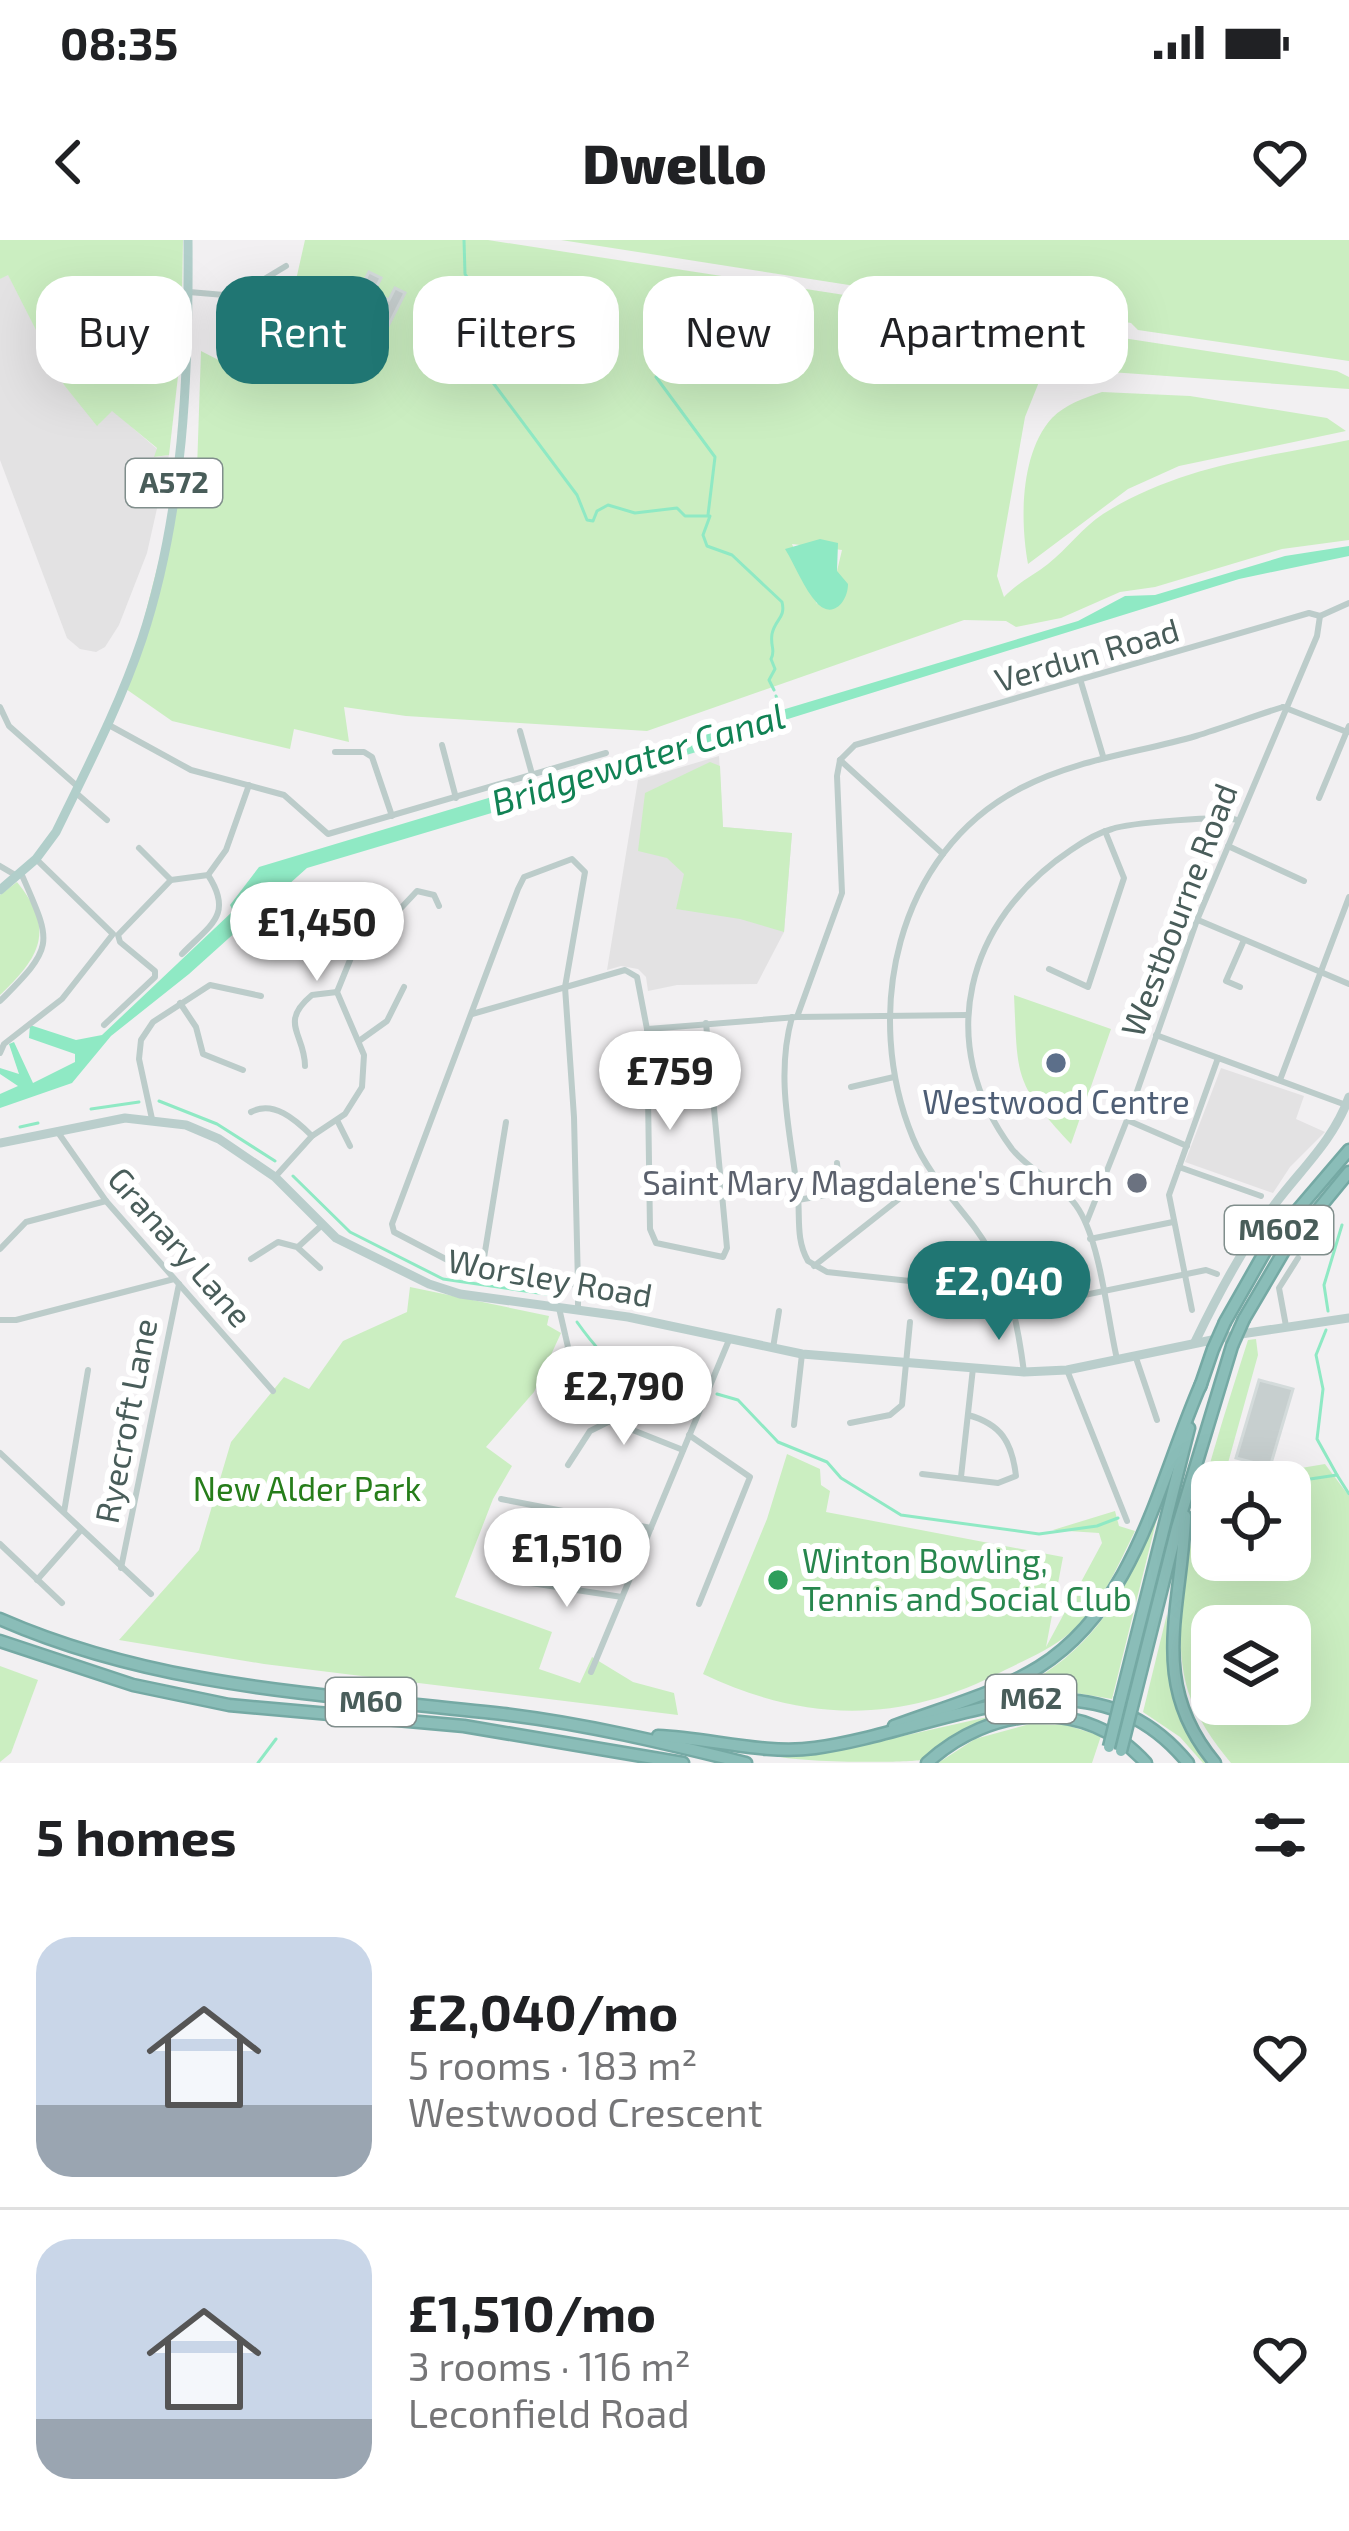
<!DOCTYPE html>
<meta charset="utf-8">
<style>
body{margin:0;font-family:"Exo 2",sans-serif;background:#f6f6f6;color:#202124;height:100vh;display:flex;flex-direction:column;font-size:45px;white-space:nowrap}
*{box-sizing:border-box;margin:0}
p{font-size:39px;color:#757577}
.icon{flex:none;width:66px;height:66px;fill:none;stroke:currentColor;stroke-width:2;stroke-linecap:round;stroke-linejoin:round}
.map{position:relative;height:1523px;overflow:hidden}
.details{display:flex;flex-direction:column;background:#fff;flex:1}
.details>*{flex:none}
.guide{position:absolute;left:36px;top:36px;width:1278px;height:108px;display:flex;gap:24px}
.controls{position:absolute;left:1191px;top:1221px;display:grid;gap:24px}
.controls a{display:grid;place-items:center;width:120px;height:120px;border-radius:24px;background:#fff;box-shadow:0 12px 48px #0002;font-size:60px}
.price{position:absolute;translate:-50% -102px;padding:0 27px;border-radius:42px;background:#fff;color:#222;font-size:39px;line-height:78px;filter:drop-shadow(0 3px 6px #0008)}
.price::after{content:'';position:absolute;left:50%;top:72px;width:36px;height:27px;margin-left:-18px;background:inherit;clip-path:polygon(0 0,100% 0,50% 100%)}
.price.on{background:#207673;color:#fff}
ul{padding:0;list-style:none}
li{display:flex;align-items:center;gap:36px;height:300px;padding:0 36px}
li+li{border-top:3px solid #e0e0e0}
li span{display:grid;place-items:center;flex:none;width:336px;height:240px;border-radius:36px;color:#555}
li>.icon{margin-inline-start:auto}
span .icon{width:144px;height:144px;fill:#fffc;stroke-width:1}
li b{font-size:51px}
h2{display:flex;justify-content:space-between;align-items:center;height:144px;padding:0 36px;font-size:51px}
.chip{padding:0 42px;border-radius:36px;background:#fff;box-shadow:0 12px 48px #0002;font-size:42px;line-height:108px}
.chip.on{background:#207673;color:#fff}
.status{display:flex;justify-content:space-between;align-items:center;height:84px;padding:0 60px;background:#fff;direction:ltr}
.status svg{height:33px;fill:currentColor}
header{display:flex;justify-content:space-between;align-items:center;height:156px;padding:0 36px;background:#fff;font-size:54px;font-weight:800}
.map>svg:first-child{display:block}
.education{fill:#e3e2e3}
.green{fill:#cbeec1;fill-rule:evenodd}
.water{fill:#8fe9c4}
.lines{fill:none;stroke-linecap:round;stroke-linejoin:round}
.stream{stroke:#8fe9c4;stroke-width:3}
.building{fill:#c7cfcf;stroke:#d4dbdb;stroke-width:3}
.highway-casing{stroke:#75a9a4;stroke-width:15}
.street{stroke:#bcccca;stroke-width:6}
.secondary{stroke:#bacecc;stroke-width:9}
.primary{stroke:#b1ceca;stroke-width:9}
.highway{stroke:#8abdb8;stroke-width:10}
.highway-bridge-casing{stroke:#75a9a4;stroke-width:15;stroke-linecap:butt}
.highway-bridge{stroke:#8abdb8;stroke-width:10}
.service-dot{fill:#5c6f8a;stroke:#fff;stroke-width:4.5}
.worship-dot{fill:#6b7280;stroke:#fff;stroke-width:4.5}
.leisure-dot{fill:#2e9e5b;stroke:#fff;stroke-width:4.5}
.labels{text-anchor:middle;stroke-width:12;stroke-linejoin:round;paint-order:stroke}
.shield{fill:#fff;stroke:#808e8c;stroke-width:3}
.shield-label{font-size:30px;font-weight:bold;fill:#495d5a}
.street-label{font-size:33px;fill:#495d5a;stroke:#fff}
.service-label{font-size:33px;fill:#4e5e75;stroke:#fff}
.worship-label{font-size:33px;fill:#5b616d;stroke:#fff;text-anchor:end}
.park-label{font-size:33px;fill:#267d1a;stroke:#fff}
.leisure-label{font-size:33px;fill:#27864d;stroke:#fff;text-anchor:start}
.water-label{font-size:36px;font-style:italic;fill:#118254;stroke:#fff}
</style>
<div class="status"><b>08:35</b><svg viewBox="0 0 49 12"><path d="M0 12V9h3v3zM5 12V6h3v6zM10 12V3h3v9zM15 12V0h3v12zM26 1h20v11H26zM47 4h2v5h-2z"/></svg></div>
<header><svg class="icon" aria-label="back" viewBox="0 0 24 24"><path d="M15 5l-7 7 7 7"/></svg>Dwello<svg class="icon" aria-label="heart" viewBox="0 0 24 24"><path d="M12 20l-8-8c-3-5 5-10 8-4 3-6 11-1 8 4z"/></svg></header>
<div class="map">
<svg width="1349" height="1523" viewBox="0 0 1349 1523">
<rect width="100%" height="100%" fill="#f2f0f2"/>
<g class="education">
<path d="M8,34L64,145L98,185L112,170L157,209L155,217L169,215L147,313L119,385L105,407L96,412L80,409L67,398L0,220V39Z"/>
<path d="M719,516L723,587L792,593L784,692L757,744L677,745L648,751L646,737L638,729L621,726L607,730L638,540Z"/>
<path d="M1221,828L1304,856L1296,879L1325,892L1290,927L1273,953L1185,922Z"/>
</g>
<g class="green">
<path d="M0,0H183L181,110L169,215L154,217L157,208L112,171L97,186L64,145L8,35L0,39Z"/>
<path d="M305,0H488L1337,131L1349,137V149L1068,129L1041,137L1025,177L997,336L1004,357C1018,342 1033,336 1048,324C1067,309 1083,287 1103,274C1181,225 1262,218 1349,200V300L1282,309L1155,347L1120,352L1061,378L1016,387L1006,381L964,380L647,491L406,476L344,467L349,502L294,489L290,509L172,481L126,449L180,239L196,259L201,111L242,132L296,40ZM792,304L842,310L837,331L817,364Z"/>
<path d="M561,0H1349V121L1138,90L1131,83L1108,79L1099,84Z"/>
<path d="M1102,152L1190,156L1296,173L1327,178L1346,191L1179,226L1128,249L1028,324C1020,281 1020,213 1052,178C1066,164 1084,158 1102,152Z"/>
<path d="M710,522L720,526L723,587L792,593L784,692L740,679L676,669L684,634L667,618L638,611L645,553Z"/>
<path d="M17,642C56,690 40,717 0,755V655Z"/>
<path d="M1014,755L1111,789L1071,904C1013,842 1018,837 1014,755Z"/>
<path d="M410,1047L549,1076L547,1085L561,1093L534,1152L486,1207L512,1226L493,1259L455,1357L552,1392L539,1429L580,1443L592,1417L633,1442L674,1453L678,1475L264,1424L119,1400L199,1310L231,1202L284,1137L309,1149L343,1101L407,1072Z"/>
<path d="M1256,1099L1258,1115L1223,1241L1325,1224L1349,1256V1523H1231C1213,1501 1197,1479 1188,1451C1161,1363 1214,1209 1241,1122L1248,1100ZM1212,1242H1290V1320H1212ZM1212,1386H1290V1464H1212Z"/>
<path d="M787,1214L820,1229L821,1245L830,1251L826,1272L1063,1317L1046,1407L1102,1303L1099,1293L1053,1290L1115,1271L1119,1286L1135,1291C1117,1327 1101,1367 1070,1393C1051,1409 1027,1419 1005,1430C903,1484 806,1483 703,1434L767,1279Z"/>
<path d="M1159,1270L1112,1459L1058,1450L1003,1456C1015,1448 1032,1442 1045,1433C1105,1394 1134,1334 1159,1270Z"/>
<path d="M1167,1374C1165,1433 1176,1475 1209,1523H1203L1180,1497L1143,1472Z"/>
<path d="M0,1426L38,1440L11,1513L0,1522Z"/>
<path d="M992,1476C965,1488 945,1505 921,1520C906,1523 792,1523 773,1515L827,1513Z"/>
<path d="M1030,1484L1066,1485L1101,1496L1092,1523H938L975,1499Z"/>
</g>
<g class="water">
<path d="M820,299L838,303L837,331L848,344C848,361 833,380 817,363C804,349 795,325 785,309Z"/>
<path d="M1349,306V316L1239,339L775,483L693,513L307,628L189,734L111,796L72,843L0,868V854L18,846L0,834V828L19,834L9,804L14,802L33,843L75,822V814L29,798L30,785L76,800L102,795L233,671L230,665L259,627L1078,381L1125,356L1155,355L1285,316Z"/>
</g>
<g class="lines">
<g class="stream">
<path d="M464,0L465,34L497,79L487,113L488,136L577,255L587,280L593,281L597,271L608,265L635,273L677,268L685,276H710L703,295L707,306L732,315L782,362C786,378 775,379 772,394C770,407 776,410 771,419L775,429L769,440L774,450"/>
<path d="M708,275L715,217L656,137L691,112L726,69"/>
<path d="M776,456L778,461"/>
<path d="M159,861L217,884L275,921"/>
<path d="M91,869L139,862"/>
<path d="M20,887L38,883"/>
<path d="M293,936L350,992L443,1039L552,1055"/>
<path d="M1328,1071L1324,1045L1342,985"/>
<path d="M577,1082C611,1130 636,1149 694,1153"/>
<path d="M1326,1090L1316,1115L1323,1149L1317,1199L1337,1235"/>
<path d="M717,1154L738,1160L778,1202L827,1222L841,1238L901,1275L1039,1294L1097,1286L1118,1278"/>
<path d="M1290,1242L1337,1235L1349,1254"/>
<path d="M258,1523L276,1499"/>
</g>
</g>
<g class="building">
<path d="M369,32L381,38L374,52L389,60L395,48L405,53L383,96L373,91L382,74L365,65L360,74L350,68Z"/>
<path d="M1259,1140L1293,1149L1270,1227L1236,1218Z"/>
</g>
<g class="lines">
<defs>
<g id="highway">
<path d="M1244,1079L1284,1011L1349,932"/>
<path d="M1225,1082L1271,1001L1349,910"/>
<path d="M1200,1147L1213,1109"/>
<path d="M1185,1276C1182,1368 1147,1442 1215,1523"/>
<path d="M0,1379C162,1450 330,1454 503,1474C586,1484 665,1503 746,1523"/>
<path d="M0,1401L133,1445L229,1465L464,1486L683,1523"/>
<path d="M1121,1458L1189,1188"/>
<path d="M1133,1463L1177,1288L1232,1106"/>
<path d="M894,1486C942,1468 995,1454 1039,1427C1136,1366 1158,1242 1201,1144"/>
<path d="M658,1496C709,1498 764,1515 815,1508C941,1491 1088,1400 1188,1523"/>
<path d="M927,1523C990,1465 1086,1456 1146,1523"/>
</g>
</defs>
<use href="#highway" class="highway-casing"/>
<g class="street">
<path d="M189,52L236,56L286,26"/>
<path d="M1081,442L1103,516"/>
<path d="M0,467L9,486L77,546"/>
<path d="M1283,467L1347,492"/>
<path d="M107,484L191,530L284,555L328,594L606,513"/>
<path d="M520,491L532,534"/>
<path d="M442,505L456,558"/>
<path d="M335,512H364L372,517L392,576"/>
<path d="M840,520L855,505L1309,373L1320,376L1349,363"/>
<path d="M840,520L943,614"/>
<path d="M75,552L107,580"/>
<path d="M1319,558L1349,486"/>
<path d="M1228,606L1304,641"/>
<path d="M139,608L171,640"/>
<path d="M0,626L17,636"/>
<path d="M347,680L358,697"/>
<path d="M1198,680L1349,744"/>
<path d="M182,714C210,685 234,675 208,635"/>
<path d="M1049,729L1088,747L1124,638L1105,591"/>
<path d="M1240,747L1226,741L1244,700"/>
<path d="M0,761C56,705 52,704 21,633"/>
<path d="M180,763L196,787L203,814L243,830"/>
<path d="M472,774L625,730L637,737L647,789L650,989L656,1003L723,1017L727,1008L706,783"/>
<path d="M792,777C775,838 791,895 798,956C800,979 796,1000 808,1021L827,1032L1011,1052"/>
<path d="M797,777L842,653L837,536L840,520"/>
<path d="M104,785L155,737V731L120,702L118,695L171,640L208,635L226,610L249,545"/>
<path d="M648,789L797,777L968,775"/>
<path d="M1156,795L1346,865"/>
<path d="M359,801L387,781L404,747"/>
<path d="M0,813L4,804L62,759L113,694L36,619"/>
<path d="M305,826C305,794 278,783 312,755L337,752"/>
<path d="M1280,840L1349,657"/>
<path d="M851,847L894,837"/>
<path d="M251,872C273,860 295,879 312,896"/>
<path d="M152,879L139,819L141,800L153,782L210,745L261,756"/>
<path d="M1127,880L1187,906"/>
<path d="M338,882L350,906"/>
<path d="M57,891L106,961L273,1151"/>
<path d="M1179,927L1261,956"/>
<path d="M275,937L312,896L345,874L362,847L364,815L337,752L359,698L385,685L417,651L434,655L439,666"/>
<path d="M798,960L826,955L839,943L837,923"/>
<path d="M1087,981L1127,880L1197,680L1317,396L1320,376"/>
<path d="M1090,999L1173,982"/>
<path d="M298,1007L322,985"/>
<path d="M0,1009L26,982L106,961"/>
<path d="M251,1019L278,1002L297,1007L320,1028"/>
<path d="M814,1026L932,933"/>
<path d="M482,1030L506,882"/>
<path d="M578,1045L457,1025L394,992L392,984L518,649L524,637L572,619L585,632L565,747L574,877L578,1045V1069"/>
<path d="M1016,1069L1206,1030L1217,1034"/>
<path d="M1192,1070L1169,955L1218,818"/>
<path d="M0,1080H16L174,1039"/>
<path d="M1286,1086L1279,1048L1298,1018"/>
<path d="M773,1108L779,1071"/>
<path d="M1135,1115L1157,1180"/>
<path d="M1117,1119C1107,1076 1101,1006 1079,970C1063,944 1031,933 1012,909C933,803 966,680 1071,610C1084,601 1097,593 1112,589C1128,583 1224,575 1237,580"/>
<path d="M1067,1130L1127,1281"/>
<path d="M1024,1132C1017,1078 1008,1033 975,988C953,959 927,932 913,898C862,775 895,613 1021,548C1077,519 1137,513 1196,496C1225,487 1254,476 1283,467"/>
<path d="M553,1136L568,1107L559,1068"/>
<path d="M850,1183L890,1175L902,1165L910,1082"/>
<path d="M794,1185L802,1114"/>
<path d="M689,1195L750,1237L699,1364"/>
<path d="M0,1213L151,1354"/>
<path d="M568,1225L590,1191L610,1181L683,1210"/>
<path d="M922,1234L998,1243L1016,1236C1012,1202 1001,1184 968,1175"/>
<path d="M961,1237L973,1128"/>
<path d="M501,1259L651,1288"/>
<path d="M64,1272L88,1130"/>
<path d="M0,1304L62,1363"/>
<path d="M121,1328L179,1044"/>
<path d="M37,1340L81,1290"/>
<path d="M518,1341L622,1357"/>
<path d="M591,1432L729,1100"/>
</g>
<g class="secondary">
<path d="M0,903L125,878L186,885L219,899L275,937L336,998L429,1044L460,1054L628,1077L802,1114L1024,1132L1067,1130L1241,1094L1349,1078"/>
<path d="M1195,1102C1218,1054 1243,1007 1275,964C1302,928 1333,901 1349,857"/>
</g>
<path class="primary" d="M0,650L36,619L56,592C86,530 120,465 142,399C184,272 189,132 188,0"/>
<use href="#highway" class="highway"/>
<defs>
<g id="highway-bridge">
<path d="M1232,1106L1244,1079"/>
<path d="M1213,1109L1225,1082"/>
<path d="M1109,1507L1121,1458"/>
<path d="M1121,1511L1133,1463"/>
</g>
</defs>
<use href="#highway-bridge" class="highway-bridge-casing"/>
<use href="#highway-bridge" class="highway-bridge"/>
</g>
<circle class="service-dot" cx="1056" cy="823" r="12"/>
<circle class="worship-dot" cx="1137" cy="943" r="12"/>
<circle class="leisure-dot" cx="778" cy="1340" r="12"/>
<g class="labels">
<g class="shield">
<rect x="126" y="219" width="96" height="48" rx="9"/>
<rect x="1225" y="966" width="108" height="48" rx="9"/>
<rect x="986" y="1435" width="90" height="48" rx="9"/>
<rect x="326" y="1438" width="90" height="48" rx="9"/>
</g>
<g class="shield-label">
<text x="174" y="253">A572</text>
<text x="1279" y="1000">M602</text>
<text x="1031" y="1469">M62</text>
<text x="371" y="1472">M60</text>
</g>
<g class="street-label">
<text transform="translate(1087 415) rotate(-16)" y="12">Verdun Road</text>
<text transform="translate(1179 670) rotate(-69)" y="12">Westbourne Road</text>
<text transform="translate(180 1007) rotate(49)" y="12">Granary Lane</text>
<text transform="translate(550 1038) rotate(10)" y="12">Worsley Road</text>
<text transform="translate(126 1181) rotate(-79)" y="12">Ryecroft Lane</text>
</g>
<g class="service-label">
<text x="1056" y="874">Westwood Centre</text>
</g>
<g class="worship-label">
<text x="1113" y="955">Saint Mary Magdalene's Church</text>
</g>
<g class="park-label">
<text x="307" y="1261">New Alder Park</text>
</g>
<g class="leisure-label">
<text x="802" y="1333">Winton Bowling,<tspan x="802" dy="38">Tennis and Social Club</tspan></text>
</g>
<g class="water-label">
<text transform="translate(638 519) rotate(-17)" y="13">Bridgewater Canal</text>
</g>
</g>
</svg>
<div class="controls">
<a><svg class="icon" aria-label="locate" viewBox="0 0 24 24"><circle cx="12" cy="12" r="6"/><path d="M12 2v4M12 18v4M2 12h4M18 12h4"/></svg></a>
<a><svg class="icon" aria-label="layers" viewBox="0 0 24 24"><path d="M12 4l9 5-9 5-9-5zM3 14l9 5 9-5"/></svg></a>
</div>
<b class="price" style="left:317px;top:744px">£1,450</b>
<b class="price" style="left:670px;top:893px">£759</b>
<b class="price on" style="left:999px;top:1103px">£2,040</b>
<b class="price" style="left:624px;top:1208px">£2,790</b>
<b class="price" style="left:567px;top:1370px">£1,510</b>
<div class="guide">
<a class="chip">Buy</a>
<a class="chip on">Rent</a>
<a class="chip">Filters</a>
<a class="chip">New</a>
<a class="chip">Apartment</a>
</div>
</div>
<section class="details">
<h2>5 homes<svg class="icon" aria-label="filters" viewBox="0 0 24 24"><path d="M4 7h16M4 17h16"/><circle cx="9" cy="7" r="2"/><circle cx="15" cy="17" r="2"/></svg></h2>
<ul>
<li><span style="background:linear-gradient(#c9d6e8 70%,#9aa5b1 0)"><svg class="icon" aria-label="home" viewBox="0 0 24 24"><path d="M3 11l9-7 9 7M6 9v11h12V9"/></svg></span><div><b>£2,040/mo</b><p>5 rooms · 183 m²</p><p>Westwood Crescent</p></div><svg class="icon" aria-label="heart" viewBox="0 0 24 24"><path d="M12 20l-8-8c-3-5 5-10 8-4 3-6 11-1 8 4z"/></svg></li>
<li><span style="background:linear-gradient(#c9d6e8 75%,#9aa5b1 0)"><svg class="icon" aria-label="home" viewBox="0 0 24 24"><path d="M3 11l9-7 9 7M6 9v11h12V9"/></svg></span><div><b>£1,510/mo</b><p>3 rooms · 116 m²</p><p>Leconfield Road</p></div><svg class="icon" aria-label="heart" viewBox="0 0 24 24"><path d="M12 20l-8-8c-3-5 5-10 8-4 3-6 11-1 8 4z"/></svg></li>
</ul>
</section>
